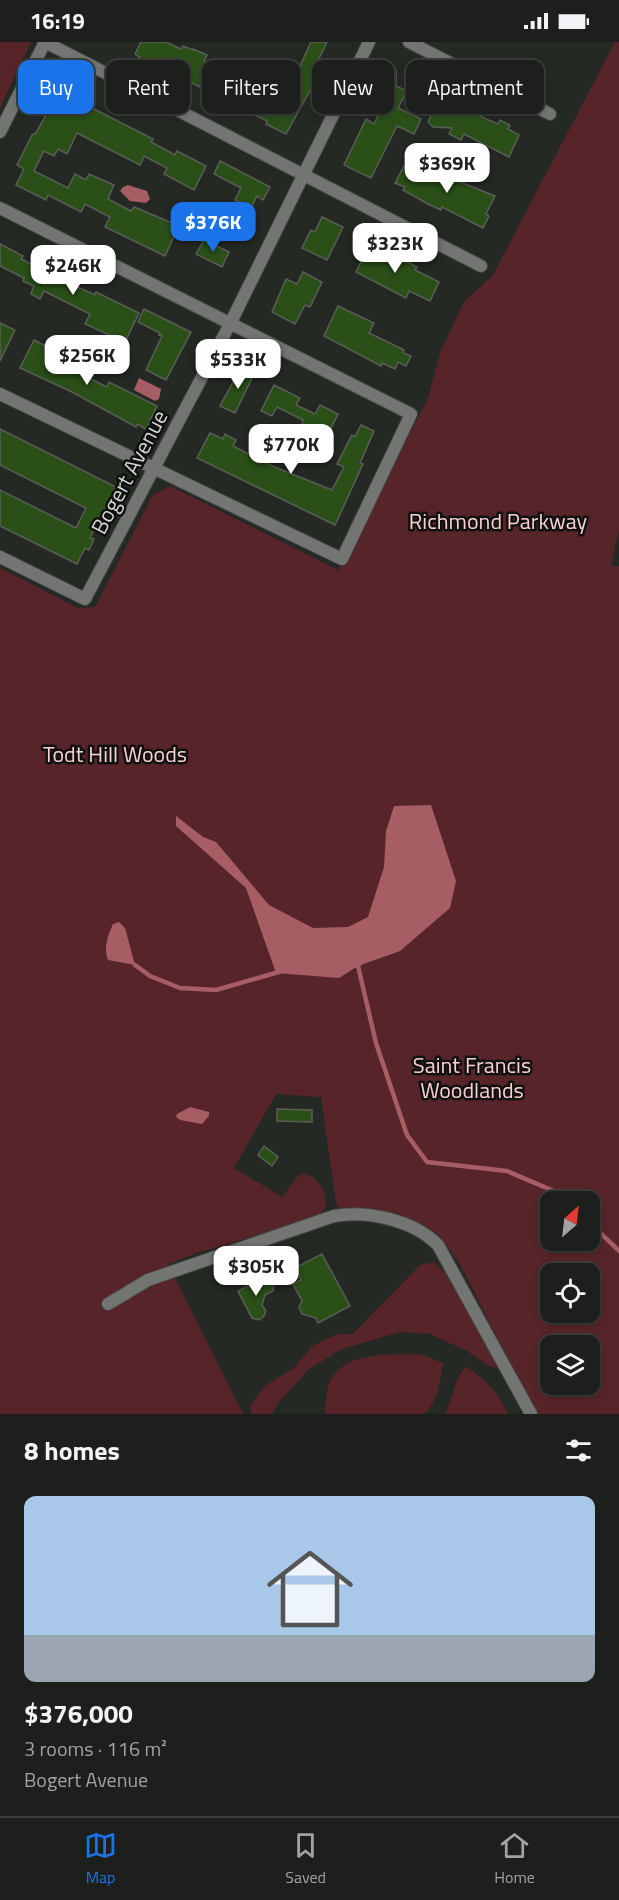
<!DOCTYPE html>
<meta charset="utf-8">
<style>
body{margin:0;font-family:"Titillium Web",sans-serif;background:#292c28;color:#f1f3f6;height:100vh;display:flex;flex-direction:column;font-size:22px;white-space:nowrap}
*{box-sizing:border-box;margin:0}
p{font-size:20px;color:#a0a2a3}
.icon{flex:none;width:33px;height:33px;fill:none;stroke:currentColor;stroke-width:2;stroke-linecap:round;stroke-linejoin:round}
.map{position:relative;height:1372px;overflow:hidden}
.drawer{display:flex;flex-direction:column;background:#1c1f1b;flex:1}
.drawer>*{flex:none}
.banner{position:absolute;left:18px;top:18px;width:584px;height:54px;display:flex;gap:12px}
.needle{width:39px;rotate:28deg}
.fabs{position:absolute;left:540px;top:1149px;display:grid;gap:12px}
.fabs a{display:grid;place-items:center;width:60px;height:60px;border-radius:12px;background:#1c1f1b;box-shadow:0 3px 9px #0003,0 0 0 2px #3a3d3a;font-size:30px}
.price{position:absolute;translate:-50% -51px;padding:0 14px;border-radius:12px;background:#fff;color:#222;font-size:20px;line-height:39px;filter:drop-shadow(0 2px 3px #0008)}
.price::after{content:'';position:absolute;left:50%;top:36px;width:18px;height:14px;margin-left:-9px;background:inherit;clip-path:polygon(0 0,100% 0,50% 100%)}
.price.selected{background:#1a73e8;color:#fff}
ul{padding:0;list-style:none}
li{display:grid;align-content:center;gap:12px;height:318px;padding:0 24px}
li+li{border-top:2px solid #3a3d3a}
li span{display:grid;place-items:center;height:186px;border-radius:12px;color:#555}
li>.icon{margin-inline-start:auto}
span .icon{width:108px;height:108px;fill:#fffc;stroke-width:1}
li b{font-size:26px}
h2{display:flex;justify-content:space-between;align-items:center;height:72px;padding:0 24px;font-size:26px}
.tag{padding:0 21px;border-radius:12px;background:#1c1f1b;box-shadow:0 3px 9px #0003,0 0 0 2px #3a3d3a;font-size:21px;line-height:54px}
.tag.selected{background:#1a73e8;color:#fff}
.status{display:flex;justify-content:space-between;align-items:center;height:42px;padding:0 30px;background:#1c1f1b;direction:ltr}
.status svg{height:16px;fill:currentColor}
.menu{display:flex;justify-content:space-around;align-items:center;height:84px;border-top:2px solid #3a3d3a;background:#1c1f1b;font-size:16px;color:#a0a2a3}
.menu a{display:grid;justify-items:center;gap:3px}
.menu .selected{color:#1a73e8}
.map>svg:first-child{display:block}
.green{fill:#57242a;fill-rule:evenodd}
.water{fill:#a65e64}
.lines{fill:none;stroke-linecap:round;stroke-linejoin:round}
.stream{stroke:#a65e64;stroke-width:4.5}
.building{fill:#2a5018;stroke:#5a5e58;stroke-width:1.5}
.minor-casing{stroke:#414540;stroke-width:14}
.minor{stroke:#737572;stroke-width:12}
.labels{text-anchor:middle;stroke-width:5;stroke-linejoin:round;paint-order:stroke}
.street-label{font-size:22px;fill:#d5d8d4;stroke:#0f110e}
.park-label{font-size:22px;fill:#fcd0d2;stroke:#0f110e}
</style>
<div class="status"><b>16:19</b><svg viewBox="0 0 49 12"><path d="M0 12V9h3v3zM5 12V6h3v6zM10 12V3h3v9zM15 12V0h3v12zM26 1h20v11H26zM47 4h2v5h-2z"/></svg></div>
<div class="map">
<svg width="619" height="1372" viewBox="0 0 619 1372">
<rect width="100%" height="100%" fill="#252924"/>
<g class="green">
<path d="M0,0H31L0,66Z"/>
<path d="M615,0H619V488L611,524H619V1372H536L460,1222L441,1196L421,1184L339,1167L336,1161L321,1055L276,1052L234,1126L282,1155L296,1136L303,1131C322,1136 335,1161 318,1175L194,1212L168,1222L243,1372H0V526L78,566L95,565L153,453L170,444L338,528L428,356L441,308L464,260L493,233ZM550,1160H590V1198H550ZM550,1232H590V1270H550ZM550,1304H590V1342H550Z"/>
<path d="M434,1220L447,1232L502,1327L489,1324L467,1309L430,1292L400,1290L342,1307L309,1327L278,1361L272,1372H252L250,1363L266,1343L294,1326L312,1304L337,1292H353L420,1223Z"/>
<path d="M421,1312L443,1321C439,1340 439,1359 424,1372H325C326,1362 326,1348 330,1339C347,1308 390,1313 421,1312Z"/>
<path d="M466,1324C484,1337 499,1351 508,1372H446L458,1335Z"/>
</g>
<g class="water">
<path d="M128,143L147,149L150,157L146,161L130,159L120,149L123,145Z"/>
<path d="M139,336L161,347L159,357L155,359L134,348Z"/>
<path d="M431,763L456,839L450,866L400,909L358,924L339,936L276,931L246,846L176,784V774L203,795L216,800L269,863L313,886L348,885L368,875L384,825L386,789L394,764Z"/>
<path d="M119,880L125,886L135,923L108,918C103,906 108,893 113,882Z"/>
<path d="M190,1065L209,1070V1074L202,1082L180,1078L176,1075L177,1072Z"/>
</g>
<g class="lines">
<g class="stream">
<path d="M361,919L358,924L376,1001L407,1093L427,1120L507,1129L556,1150L566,1160"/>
<path d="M135,923L150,934L180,946L216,948L282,929"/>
<path d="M590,1181L619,1209"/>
</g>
</g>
<g class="building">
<path d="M141,0H166L181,7L183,4L193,8V7L207,13L204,19L251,42L247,51L269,61L273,52L280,56L295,26L298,28L311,0H327L314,27L319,29L312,45L286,92L266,82L267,79L244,68L245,66L143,18L135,12Z"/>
<path d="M396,29V44L407,49L398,66L421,77L414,92L397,84L371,136L344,123L366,77L374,82L384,61L376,57L384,37Z"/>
<path d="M63,45L93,60L90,65L153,97L151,100L175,113L177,109L206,124L194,148L164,132L167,126L144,114L140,123L77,91L67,112L58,107L54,114L44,109L34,129L68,146L75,132L86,138L89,132L114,143L108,157L131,169L134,165L179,184L165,214L105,185L110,175L85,162L81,170L48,153L46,158L16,143L24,127L17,123L32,93L36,91L48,69L46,68L55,48Z"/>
<path d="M440,55L450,57L451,60L486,77L498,82L500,78L510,83L508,87L519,93L509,115L464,92L461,98L449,92L452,86L433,85L428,80Z"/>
<path d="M220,119L270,145L263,158L257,154L251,166L235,158L241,146L214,132Z"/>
<path d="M422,120L434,126L430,134L450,143L453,137L495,154L486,172L489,174L483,186L442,165L441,168L428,162L403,148L405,145L395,141L404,124L415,129Z"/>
<path d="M322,175L343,185L327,218L302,206L311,188L315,190Z"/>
<path d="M204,198L229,210L222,225L196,212Z"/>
<path d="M371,200L417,225L415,228L439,240L430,259L409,249L406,256L356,230Z"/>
<path d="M0,202L23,214L21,217L47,230L49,226L60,231L58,236L95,253L96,250L139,271L125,300L85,282L90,272L44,249L40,257L31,252L34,244L23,239L24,236L0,224Z"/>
<path d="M303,230L322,240L310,265L305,263L295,282L272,270L286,237L297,242Z"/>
<path d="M338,264L374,281L369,291L404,308L403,311L411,314L406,324L398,320L395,327L382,321L381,324L324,294Z"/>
<path d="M144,267L191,290L166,338L146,328L162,294L159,293L160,291L138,280Z"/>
<path d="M0,281L15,288L0,319Z"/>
<path d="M34,298L74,319L70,326L81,332L107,345L109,340L157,364L146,387L137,382L136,385L72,350L20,326Z"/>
<path d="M242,324L255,330L235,371L220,364Z"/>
<path d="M274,343L300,356L296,363L315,372L320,363L338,372L330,388L321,384L318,390L302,382L303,378L277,365L272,374L261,369Z"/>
<path d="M361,383L374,389L360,421L363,422L335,483L197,416L210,391L223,397L225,392L236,398L233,404L272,424L332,448L344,425L337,422L352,393L355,395Z"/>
<path d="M0,387L116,445L90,496L94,497L89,508L85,506L77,522L0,484V448L76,486L86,466L0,423Z"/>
<path d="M277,1067L312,1068V1080L277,1079Z"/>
<path d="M264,1104L278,1115L272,1124L258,1113Z"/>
<path d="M322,1212L350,1264L318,1281L316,1276L302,1272L299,1265L302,1259L293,1242L301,1238L295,1226Z"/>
<path d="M264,1236L274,1243L273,1249L265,1253L262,1263L266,1269L264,1274L259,1278L252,1276L238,1249Z"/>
</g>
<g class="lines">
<defs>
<g id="minor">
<path d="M45,0L481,224"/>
<path d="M409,0L550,72"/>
<path d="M0,90L45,0"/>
<path d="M0,166L411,372L342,517L0,352"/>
<path d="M0,515L85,557L230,282L369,0"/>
<path d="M108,1262L148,1238L334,1174C367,1168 413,1178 438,1203L531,1372"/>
</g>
</defs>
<use href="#minor" class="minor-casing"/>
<use href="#minor" class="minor"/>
</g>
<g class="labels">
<g class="street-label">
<text transform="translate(129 430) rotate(-62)" y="8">Bogert Avenue</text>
</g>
<g class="park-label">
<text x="498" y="487">Richmond Parkway</text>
<text x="115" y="720">Todt Hill Woods</text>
<text x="472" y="1031">Saint Francis<tspan x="472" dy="25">Woodlands</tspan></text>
</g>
</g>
</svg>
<div class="fabs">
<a><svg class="needle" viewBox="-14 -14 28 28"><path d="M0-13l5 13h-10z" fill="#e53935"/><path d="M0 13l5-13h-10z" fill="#a0a2a3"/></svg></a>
<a><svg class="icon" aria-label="locate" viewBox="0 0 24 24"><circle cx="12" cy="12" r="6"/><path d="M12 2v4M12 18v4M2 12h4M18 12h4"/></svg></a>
<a><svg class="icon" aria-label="layers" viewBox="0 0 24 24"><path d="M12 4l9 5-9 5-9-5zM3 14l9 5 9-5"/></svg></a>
</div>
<b class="price" style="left:447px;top:152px">$369K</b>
<b class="price selected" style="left:213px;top:211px">$376K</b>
<b class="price" style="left:395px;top:232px">$323K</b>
<b class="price" style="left:73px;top:254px">$246K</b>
<b class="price" style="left:87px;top:344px">$256K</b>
<b class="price" style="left:238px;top:348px">$533K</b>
<b class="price" style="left:291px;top:433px">$770K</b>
<b class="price" style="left:256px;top:1255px">$305K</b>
<div class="banner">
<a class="tag selected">Buy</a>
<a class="tag">Rent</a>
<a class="tag">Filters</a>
<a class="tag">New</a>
<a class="tag">Apartment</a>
</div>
</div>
<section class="drawer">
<h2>8 homes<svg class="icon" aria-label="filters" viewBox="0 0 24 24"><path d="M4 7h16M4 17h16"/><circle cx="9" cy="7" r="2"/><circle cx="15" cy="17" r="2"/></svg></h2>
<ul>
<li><span style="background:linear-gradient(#a9c7e8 75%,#9aa5b1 0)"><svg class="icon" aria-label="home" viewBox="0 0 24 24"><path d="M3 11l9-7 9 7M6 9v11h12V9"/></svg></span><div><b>$376,000</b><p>3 rooms · 116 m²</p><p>Bogert Avenue</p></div></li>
</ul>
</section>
<nav class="menu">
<a class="selected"><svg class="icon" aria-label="map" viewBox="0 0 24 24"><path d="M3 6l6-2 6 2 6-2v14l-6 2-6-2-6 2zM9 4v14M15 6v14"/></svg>Map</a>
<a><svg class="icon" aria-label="saved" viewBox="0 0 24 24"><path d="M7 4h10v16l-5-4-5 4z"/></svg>Saved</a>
<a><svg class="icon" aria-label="home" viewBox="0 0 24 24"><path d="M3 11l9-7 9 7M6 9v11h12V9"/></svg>Home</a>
</nav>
